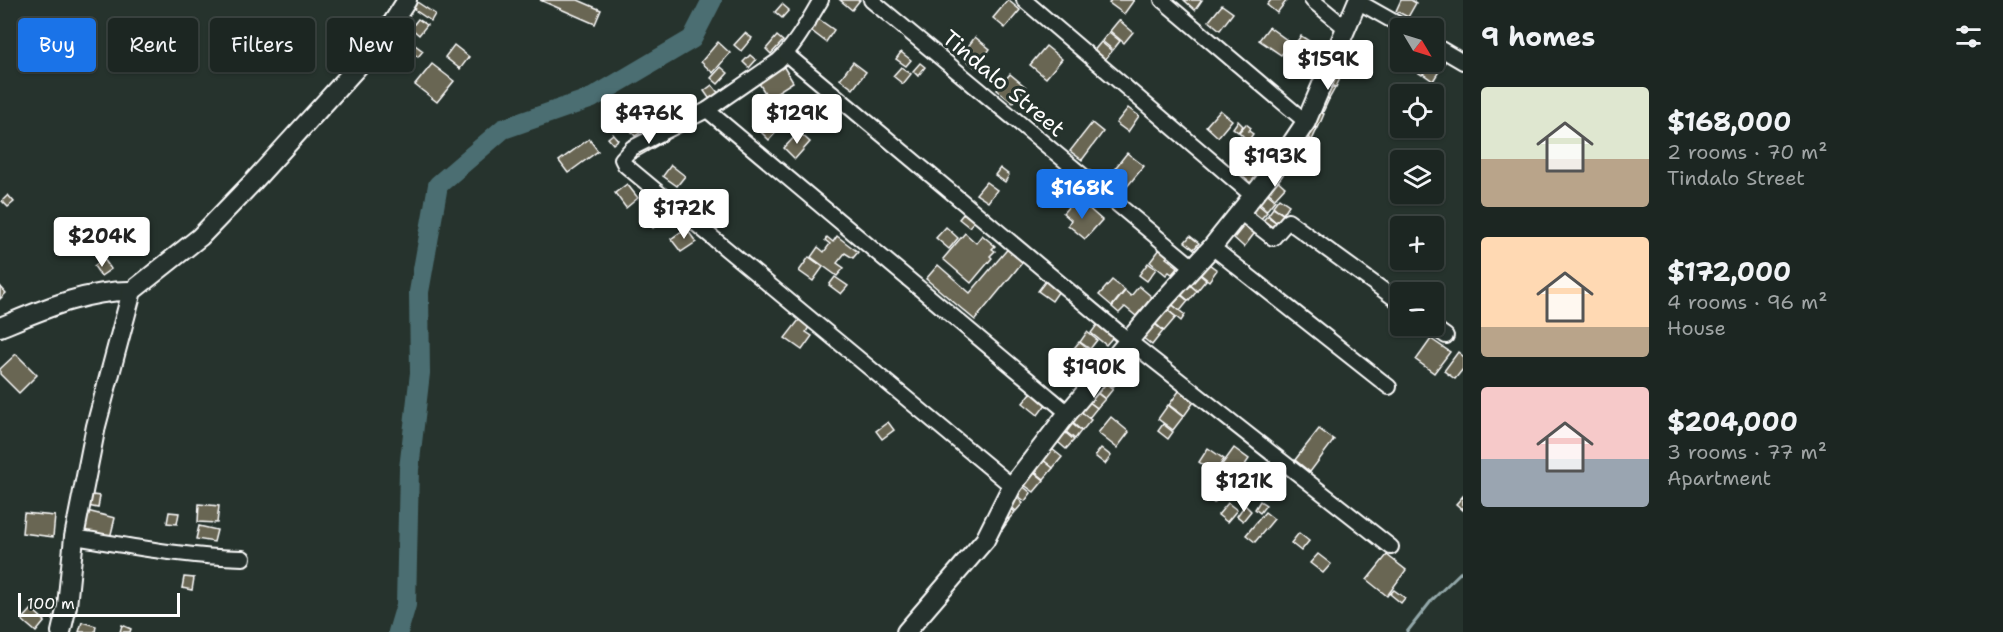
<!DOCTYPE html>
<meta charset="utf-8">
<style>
body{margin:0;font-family:"Shantell Sans",sans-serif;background:#252e2a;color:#f1f3f6;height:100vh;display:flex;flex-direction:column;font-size:22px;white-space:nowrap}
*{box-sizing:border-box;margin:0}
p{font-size:20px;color:#a0a5a5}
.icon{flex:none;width:33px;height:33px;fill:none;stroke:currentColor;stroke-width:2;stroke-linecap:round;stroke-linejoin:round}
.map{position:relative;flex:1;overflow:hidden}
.drawer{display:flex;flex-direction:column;background:#1c2622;width:540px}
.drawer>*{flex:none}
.banner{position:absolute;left:18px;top:18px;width:570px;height:54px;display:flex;gap:12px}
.needle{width:39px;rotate:128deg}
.buttons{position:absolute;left:1390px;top:18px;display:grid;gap:12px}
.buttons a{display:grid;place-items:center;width:54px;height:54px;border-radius:6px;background:#1c2622;box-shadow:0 2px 4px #0004,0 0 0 2px #3a4340;font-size:30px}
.scale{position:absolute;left:18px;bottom:15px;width:162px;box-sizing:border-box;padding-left:6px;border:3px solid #fff;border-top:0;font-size:16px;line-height:21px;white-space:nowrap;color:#fff;-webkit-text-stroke:4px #26332d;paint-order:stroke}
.price{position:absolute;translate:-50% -51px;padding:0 14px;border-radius:6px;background:#fff;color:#222;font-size:20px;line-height:39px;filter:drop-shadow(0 2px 3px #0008)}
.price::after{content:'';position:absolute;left:50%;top:36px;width:18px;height:14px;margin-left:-9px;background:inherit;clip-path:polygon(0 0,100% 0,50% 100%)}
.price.current{background:#1a73e8;color:#fff}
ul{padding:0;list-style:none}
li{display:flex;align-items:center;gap:18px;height:150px;padding:0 18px}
li span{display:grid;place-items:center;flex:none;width:168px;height:120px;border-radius:6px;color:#555}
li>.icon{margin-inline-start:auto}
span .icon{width:72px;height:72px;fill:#fffc;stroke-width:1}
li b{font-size:26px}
h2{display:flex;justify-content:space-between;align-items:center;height:72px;padding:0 18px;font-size:26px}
.chip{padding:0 21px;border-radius:6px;background:#1c2622;box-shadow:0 2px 4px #0004,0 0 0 2px #3a4340;font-size:21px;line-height:54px}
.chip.current{background:#1a73e8;color:#fff}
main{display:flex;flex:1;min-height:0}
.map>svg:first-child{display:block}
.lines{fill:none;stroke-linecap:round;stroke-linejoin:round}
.stream{stroke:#93a8aa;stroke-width:3}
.river{stroke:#4b6e72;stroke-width:20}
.building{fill:#696652;stroke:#fff;stroke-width:1.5}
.street-casing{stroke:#fff;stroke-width:18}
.secondary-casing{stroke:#fff;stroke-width:22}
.street{stroke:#26332d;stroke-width:14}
.secondary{stroke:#26332d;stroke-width:18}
.labels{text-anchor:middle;stroke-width:6;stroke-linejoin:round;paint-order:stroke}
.street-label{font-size:22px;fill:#fff;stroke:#26332d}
</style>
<main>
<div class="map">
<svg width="1463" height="632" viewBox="0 0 1463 632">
<rect width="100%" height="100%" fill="#26332d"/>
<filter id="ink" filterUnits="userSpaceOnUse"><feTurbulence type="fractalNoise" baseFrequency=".0167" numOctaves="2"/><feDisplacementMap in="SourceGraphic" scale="12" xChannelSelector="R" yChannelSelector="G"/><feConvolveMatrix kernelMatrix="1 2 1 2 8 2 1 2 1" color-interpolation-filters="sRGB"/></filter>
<g filter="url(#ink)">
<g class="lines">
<path class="stream" d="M1407,632L1432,600L1463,570"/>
<path class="river" d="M398,632L406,605L409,469L420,373L419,292L438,185L503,129L592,98L692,39L712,0"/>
</g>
<g class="building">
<path d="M414,0L435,14L431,21L406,4Z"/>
<path d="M540,0H578L601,10L595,24Z"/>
<path d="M840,0H860L852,10Z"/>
<path d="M1008,0L1020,10L1005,28L993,18Z"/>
<path d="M1111,0H1134L1124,14L1109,3Z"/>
<path d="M1184,0H1202L1195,10Z"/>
<path d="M1271,0H1287L1277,13L1267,5Z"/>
<path d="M1401,0H1411L1416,3L1408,17L1396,11Z"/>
<path d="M782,4L789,10L782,18L775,12Z"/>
<path d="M1222,5L1233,13L1220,30L1209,21Z"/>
<path d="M817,18L834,30L826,42L809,29Z"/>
<path d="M418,19L427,25L419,35L411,28Z"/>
<path d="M1119,20L1133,32L1124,43L1110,31Z"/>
<path d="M395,25L409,34L398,50L385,41Z"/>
<path d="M1269,27L1291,43L1281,55L1259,40Z"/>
<path d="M1109,32L1120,41L1113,50L1102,41Z"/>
<path d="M745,33L752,38L741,51L734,45Z"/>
<path d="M777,36L783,41L771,54L766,49Z"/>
<path d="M1301,36L1309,41L1302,51L1294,45Z"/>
<path d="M975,37L990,49L976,68L961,56Z"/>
<path d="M718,42L730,53L713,73L701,62Z"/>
<path d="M1101,42L1112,51L1103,62L1092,53Z"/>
<path d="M415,45L423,51L418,57L411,51Z"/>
<path d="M454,45L469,57L460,69L445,57Z"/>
<path d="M1046,46L1062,59L1046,78L1030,65Z"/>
<path d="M1341,49L1351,54L1346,64L1336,59Z"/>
<path d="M1438,51L1448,57L1433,81L1423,74L1431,62H1434V58Z"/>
<path d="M901,52L911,60L906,66L896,59Z"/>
<path d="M405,55L409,59L406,63L401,59Z"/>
<path d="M750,55L756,60L749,68L743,62Z"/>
<path d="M1336,60L1345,65L1341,73L1332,68Z"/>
<path d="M853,62L866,72L853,89L840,79Z"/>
<path d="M1402,62H1431L1422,75Z"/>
<path d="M920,63L925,67L918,76L913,71Z"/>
<path d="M432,64L454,81L437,102L415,85Z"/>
<path d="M782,64L793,82L768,98L757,80Z"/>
<path d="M721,67L728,73L718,84L711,78Z"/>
<path d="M901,67L911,74L903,84L893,76Z"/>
<path d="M1333,69L1342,74L1336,87L1326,82Z"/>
<path d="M1010,74L1026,87L1013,103L997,90Z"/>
<path d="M1326,83L1335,88L1329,99L1320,94Z"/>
<path d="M712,85L720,95L711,101L704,91Z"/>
<path d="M1321,95L1329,99L1323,112L1314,107Z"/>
<path d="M668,100L677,112L668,119L659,107Z"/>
<path d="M645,108L650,114L644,118L639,112Z"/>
<path d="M1128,108L1139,116L1128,132L1116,123Z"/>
<path d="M1313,109L1324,114L1318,128L1307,123Z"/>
<path d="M1220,110L1232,120L1218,137L1206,126Z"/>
<path d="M630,111L644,130L635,136L621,118Z"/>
<path d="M773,118L782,126L769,140L760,131Z"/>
<path d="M1238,121L1243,126L1238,132L1233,128Z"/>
<path d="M1092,123L1103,132L1082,160L1070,151Z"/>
<path d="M1306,123L1317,129L1312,140L1300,134Z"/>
<path d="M1246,124L1251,128L1249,131L1253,134L1248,141L1239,132Z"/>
<path d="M663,132L667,140L634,159L630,151Z"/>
<path d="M799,132L810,142L795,159L784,148Z"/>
<path d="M613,134L618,140L613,144L608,138Z"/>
<path d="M1300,134L1312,140L1306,154L1293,148Z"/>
<path d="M589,139L598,151L568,173L559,161Z"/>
<path d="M1294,149L1304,157L1296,166L1287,158Z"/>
<path d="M1127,153L1144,166L1121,194L1105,181Z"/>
<path d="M1241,156L1263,173L1254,186L1231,168Z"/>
<path d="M671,165L685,176L677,186L663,176Z"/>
<path d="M1000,168L1009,175L1005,182L995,175Z"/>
<path d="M1275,178L1285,187L1275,198L1264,189Z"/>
<path d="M986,182L997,190L988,202L976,194Z"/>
<path d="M627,184L638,198L626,208L615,193Z"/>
<path d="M1088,189L1098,195L1094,200L1085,193Z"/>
<path d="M1263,190L1275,200L1267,210L1255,200Z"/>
<path d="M8,195L14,202L8,207L2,201Z"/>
<path d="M1279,198L1289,205L1283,214L1273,206Z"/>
<path d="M1254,201L1267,212L1259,221L1246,210Z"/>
<path d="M1071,204L1080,211L1085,205L1102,220L1085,239L1068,225L1071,220L1063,213Z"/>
<path d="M968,208L978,217L969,227L959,219Z"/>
<path d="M1273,208L1283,214L1277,223L1268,215Z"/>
<path d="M654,215L660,223L653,228L647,220Z"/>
<path d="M1267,216L1277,223L1270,232L1260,224Z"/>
<path d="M1241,217L1257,230L1244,247L1234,238L1242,228L1236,223Z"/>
<path d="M946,227L958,238L949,249L936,238Z"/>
<path d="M686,228L696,242L681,252L671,239Z"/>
<path d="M965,233L976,243L982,235L995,246L992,249L995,251L990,256L992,258L971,283L943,259Z"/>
<path d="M837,236L858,252L853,258L845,253L837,263L844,268L837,276L811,257L818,247L824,252L830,244L825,240L827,237L833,242Z"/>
<path d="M1190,236L1199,243L1194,249L1185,242Z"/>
<path d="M1011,245L1026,258L975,320L926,279L938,265L970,293Z"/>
<path d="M1160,249L1168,256L1166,258L1178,267L1172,274L1169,272L1166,275L1150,262Z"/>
<path d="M809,257L823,267L813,281L799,271Z"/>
<path d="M104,259L111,269L101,276L94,266Z"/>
<path d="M1202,259L1217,270L1209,281L1194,269Z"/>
<path d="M1148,263L1156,269L1147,281L1139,275Z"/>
<path d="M1193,269L1206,280L1197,291L1185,280Z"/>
<path d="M835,277L848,286L841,294L829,285Z"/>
<path d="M1048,278L1061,288L1052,301L1038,291Z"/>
<path d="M1112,280L1125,290L1112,306L1099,295Z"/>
<path d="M1184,280L1197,291L1189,301L1176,290Z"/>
<path d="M0,286L6,293L0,299Z"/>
<path d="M1139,286L1152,297L1136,316L1125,307L1119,313L1112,307L1125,291L1131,296Z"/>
<path d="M1176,291L1188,301L1180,311L1168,301Z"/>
<path d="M1166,300L1185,315L1181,321L1162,305Z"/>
<path d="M1161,305L1176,317L1164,331L1150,319Z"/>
<path d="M1149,319L1163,331L1152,345L1137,333Z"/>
<path d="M799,320L809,327L806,332L812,336L802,350L785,338Z"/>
<path d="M1100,321L1120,337L1116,342L1112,338L1106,345L1091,333Z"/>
<path d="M1087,332L1097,340L1090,349L1080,342Z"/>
<path d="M1431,339L1450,352L1434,373L1416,360Z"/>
<path d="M1079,342L1102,360L1094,370L1071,352Z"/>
<path d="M1127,346L1139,356L1131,367L1119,357Z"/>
<path d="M1458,352L1463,356V369L1455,379L1444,371Z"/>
<path d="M16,354L37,375L19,393L0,374V369Z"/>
<path d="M1118,359L1127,367L1120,376L1111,368Z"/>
<path d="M1109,368L1121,378L1113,387L1102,378Z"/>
<path d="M1100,379L1113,389L1105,399L1092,388Z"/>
<path d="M1035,388L1050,399L1038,415L1023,403Z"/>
<path d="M1091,389L1105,399L1097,408L1084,398Z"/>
<path d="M1179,391L1194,402L1184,416L1169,405Z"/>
<path d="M1085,399L1097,408L1089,418L1077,408Z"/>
<path d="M1168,405L1183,417L1173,430L1158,419Z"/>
<path d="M1075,408L1091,420L1082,431L1067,418Z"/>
<path d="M1111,417L1129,432L1117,448L1098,433Z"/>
<path d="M1066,419L1081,431L1075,439L1060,427Z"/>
<path d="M888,422L894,430L882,439L876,431Z"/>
<path d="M1163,424L1173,432L1168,439L1158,431Z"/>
<path d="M1060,428L1074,440L1066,449L1052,437Z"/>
<path d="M1319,429L1334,440L1310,472L1295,460Z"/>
<path d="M1047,445L1062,457L1053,468L1038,456Z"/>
<path d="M1101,448L1111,456L1105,464L1095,456Z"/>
<path d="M1208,448L1224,459L1215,473L1199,462Z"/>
<path d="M1234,448L1249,459L1234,481L1218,470Z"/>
<path d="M1038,456L1053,468L1044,479L1029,467Z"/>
<path d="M1030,469L1044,480L1034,492L1020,482Z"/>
<path d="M1215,478L1226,487L1214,503L1206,497L1209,494L1205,491Z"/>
<path d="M1019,483L1031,493L1025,501L1012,492Z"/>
<path d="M84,494L100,496L98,508L82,505Z"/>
<path d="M1012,494L1023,503L1016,511L1007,503Z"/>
<path d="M1463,496V510L1456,504Z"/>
<path d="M1260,501L1266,505L1260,513L1255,509Z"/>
<path d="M1228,503L1237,510L1227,522L1218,515Z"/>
<path d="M199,504L219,506L217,523L198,522Z"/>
<path d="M1006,504L1015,512L1009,519L1002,514Z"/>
<path d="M1245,505L1251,511L1243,521L1237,516Z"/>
<path d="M83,510L115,518L110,538L78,530Z"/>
<path d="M169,512L179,513L177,524L167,523Z"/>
<path d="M1265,512L1274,519L1255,542L1246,535Z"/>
<path d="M24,513L55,516L53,537L22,533Z"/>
<path d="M1002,515L1009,520L1002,530L995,525Z"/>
<path d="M199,526L217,530L214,542L196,539Z"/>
<path d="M1299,533L1309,541L1301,551L1291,543Z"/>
<path d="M1318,554L1331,564L1323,573L1310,563Z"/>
<path d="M1387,555L1406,570L1387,596L1367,580Z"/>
<path d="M184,577L194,578L192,590L182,588Z"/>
<path d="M1394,590L1405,598L1401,603L1390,594Z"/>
<path d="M32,609L45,621L36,632L22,620Z"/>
<path d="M82,622L96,626L95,632H79Z"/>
<path d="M122,625L131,629L130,632H120Z"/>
</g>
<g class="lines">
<defs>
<g id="street">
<path d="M821,0C808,21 796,45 778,61L707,110L632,148L622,159L625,165L1012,486"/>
<path d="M871,0L1193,267"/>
<path d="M1024,0L1254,197"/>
<path d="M1162,0L1306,122"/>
<path d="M1312,0L1347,29"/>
<path d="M1357,1L1405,28"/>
<path d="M1434,45L1463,62"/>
<path d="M786,54L1129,341L1391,547"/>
<path d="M707,110L1068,413"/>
<path d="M1241,213L1273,238L1288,221L1401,303"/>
<path d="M1212,247L1389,387"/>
<path d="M1432,326L1446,336"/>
<path d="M74,537C130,546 186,557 243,558"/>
</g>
<g id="secondary">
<path d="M0,327C42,310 86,290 132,291"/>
<path d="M61,632L67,606L74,537L96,426L132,291L200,237L252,183L381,41L407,0"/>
<path d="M906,632L985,540L1012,486L1068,413L1158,306L1212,247L1273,171L1306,122L1358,0"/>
</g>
</defs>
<use href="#street" class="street-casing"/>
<use href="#secondary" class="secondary-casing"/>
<use href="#street" class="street"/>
<use href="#secondary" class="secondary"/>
</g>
</g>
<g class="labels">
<g class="street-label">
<text transform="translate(1004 83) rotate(40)" y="8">Tindalo Street</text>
</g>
</g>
</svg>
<div class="buttons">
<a><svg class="needle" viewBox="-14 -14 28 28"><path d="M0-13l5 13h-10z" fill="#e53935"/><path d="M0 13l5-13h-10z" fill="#a0a5a5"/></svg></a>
<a><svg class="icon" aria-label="locate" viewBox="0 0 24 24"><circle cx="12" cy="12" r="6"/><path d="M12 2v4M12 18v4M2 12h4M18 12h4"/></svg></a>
<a><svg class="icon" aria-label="layers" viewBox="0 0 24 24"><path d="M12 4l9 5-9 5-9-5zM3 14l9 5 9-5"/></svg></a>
<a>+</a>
<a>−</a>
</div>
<div class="scale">100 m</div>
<b class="price" style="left:1328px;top:91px">$159K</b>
<b class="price" style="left:649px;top:145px">$476K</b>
<b class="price" style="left:797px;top:145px">$129K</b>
<b class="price" style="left:1275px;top:188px">$193K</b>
<b class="price current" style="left:1082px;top:220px">$168K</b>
<b class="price" style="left:684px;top:240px">$172K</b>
<b class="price" style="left:102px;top:268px">$204K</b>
<b class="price" style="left:1094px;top:399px">$190K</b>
<b class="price" style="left:1244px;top:513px">$121K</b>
<div class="banner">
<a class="chip current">Buy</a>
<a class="chip">Rent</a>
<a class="chip">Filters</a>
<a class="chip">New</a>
</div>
</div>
<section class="drawer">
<h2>9 homes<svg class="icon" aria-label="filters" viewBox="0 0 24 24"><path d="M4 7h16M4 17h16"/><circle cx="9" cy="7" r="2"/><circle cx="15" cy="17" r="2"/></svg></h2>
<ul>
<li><span style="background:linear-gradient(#dfe7d0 60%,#b9a48a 0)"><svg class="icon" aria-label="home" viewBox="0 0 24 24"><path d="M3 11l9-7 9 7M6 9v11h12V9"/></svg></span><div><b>$168,000</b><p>2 rooms · 70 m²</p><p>Tindalo Street</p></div></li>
<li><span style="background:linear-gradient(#ffd9b3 75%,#b9a48a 0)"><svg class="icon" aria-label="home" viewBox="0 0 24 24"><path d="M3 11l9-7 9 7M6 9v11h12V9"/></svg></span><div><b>$172,000</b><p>4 rooms · 96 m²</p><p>House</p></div></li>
<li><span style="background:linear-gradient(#f6c9c9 60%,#9aa5b1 0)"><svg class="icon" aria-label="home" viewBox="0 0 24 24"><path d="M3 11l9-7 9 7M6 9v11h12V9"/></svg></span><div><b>$204,000</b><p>3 rooms · 77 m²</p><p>Apartment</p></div></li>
</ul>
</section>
</main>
